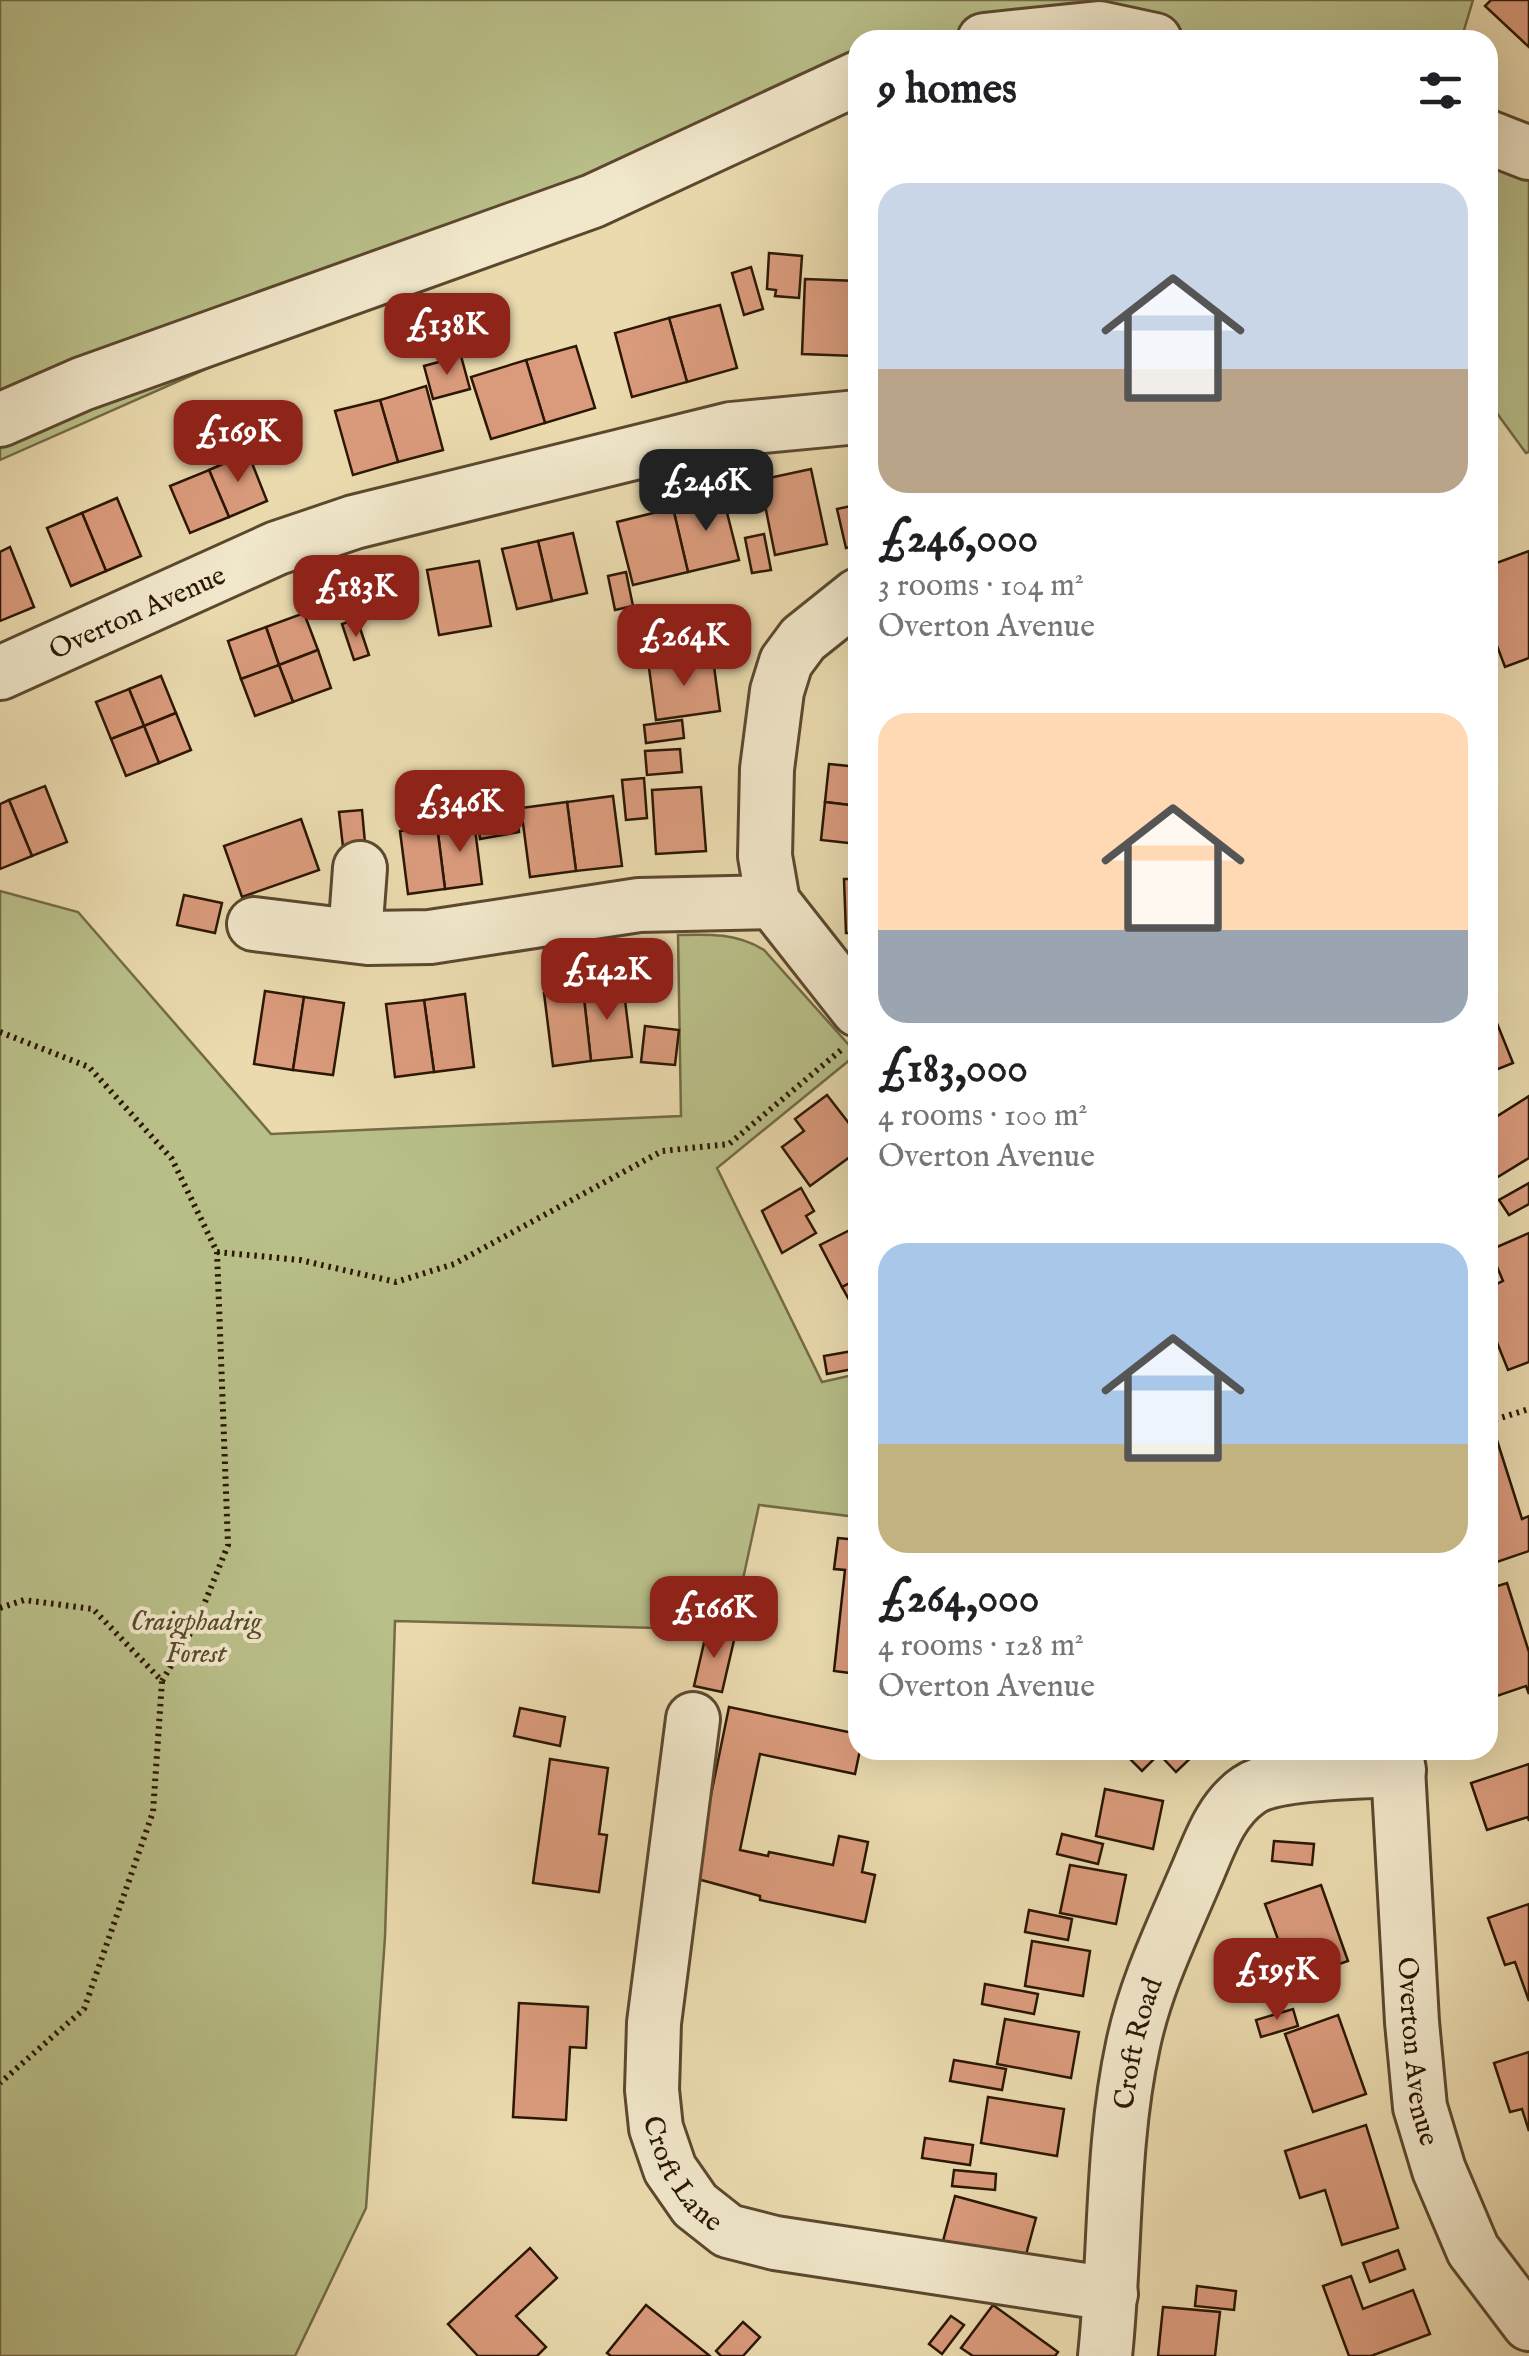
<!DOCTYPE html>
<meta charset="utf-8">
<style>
body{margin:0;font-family:"IM FELL English",serif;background:#f6f6f6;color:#202124;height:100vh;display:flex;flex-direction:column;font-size:38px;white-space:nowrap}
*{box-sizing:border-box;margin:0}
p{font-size:32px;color:#757577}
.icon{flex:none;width:55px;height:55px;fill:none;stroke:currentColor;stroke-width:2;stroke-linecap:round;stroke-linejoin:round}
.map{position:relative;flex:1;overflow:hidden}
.sheet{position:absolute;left:848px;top:30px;width:650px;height:1730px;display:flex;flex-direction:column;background:#fff;border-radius:30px;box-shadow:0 10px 40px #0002}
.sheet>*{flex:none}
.price{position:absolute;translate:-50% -85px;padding:0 22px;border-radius:20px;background:#8f2418;color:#fff;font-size:32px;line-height:65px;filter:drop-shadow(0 2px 5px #0008)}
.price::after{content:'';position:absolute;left:50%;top:60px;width:30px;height:22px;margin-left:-15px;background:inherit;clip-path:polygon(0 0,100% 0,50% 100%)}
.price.on{background:#222;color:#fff}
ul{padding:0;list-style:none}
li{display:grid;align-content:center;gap:20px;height:530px;padding:0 30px}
li span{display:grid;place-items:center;height:310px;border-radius:30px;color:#555}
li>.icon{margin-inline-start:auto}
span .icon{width:180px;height:180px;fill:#fffc;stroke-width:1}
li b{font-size:42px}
h2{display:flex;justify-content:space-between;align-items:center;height:120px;padding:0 30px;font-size:42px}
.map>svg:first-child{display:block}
.green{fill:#b9bf89;stroke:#726b46;stroke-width:2.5}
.building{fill:#da9b7c;stroke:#2c1704;stroke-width:2.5}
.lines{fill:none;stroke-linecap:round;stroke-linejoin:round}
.minor-casing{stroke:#5c482e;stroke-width:58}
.path{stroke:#2c1704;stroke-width:6;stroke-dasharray:2.5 5;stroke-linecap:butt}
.minor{stroke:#f1e7ca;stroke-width:52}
.labels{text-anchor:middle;stroke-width:8;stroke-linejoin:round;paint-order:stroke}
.street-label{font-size:28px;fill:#2c1704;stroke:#f1e7ca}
.park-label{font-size:28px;font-style:italic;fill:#56492c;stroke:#f1e7ca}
</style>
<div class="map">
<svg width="1529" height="2356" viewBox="0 0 1529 2356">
<rect width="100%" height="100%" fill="#eadaae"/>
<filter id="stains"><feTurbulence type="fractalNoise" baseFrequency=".002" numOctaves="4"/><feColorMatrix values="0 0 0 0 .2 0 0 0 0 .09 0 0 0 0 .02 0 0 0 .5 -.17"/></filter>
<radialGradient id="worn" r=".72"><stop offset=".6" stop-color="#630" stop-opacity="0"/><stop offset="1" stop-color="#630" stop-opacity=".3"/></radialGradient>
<g class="green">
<path d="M0,0H1473L1461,40H858L857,107L249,350L0,460Z"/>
<path d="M1488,120L1529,136V452L1526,453L1488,401Z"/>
<path d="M0,891L78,912L271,1134L681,1116L678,935C709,934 737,933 764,950L857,1054L717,1168L822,1382L857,1374V1517L759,1505L732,1630L395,1621L385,1937L366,2208L295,2356H0Z"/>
</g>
<g class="building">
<path d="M1491,0H1529V47L1485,6Z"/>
<path d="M769,253L802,256L799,298L775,296L776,290L767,289Z"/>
<path d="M751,267L763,309L744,315L732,273Z"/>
<path d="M805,279L858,281L855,356L802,354Z"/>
<path d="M720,305L737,368L687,382L669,318Z"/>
<path d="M669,318L687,382L632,397L615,333Z"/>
<path d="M576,346L595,408L545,423L526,360Z"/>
<path d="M461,356L470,389L433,399L424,366Z"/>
<path d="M526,360L545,423L491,439L471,377Z"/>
<path d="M426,386L443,450L398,462L380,400Z"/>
<path d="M380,400L398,462L353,475L335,411Z"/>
<path d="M248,453L267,501L229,517L209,470Z"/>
<path d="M811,469L827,544L775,555L760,480Z"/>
<path d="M209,470L229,517L190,533L170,486Z"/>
<path d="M723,497L739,560L688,572L673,508Z"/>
<path d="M117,498L141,556L106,571L82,513Z"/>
<path d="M856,505L858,545L846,548L837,509Z"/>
<path d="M673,508L688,572L633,585L617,522Z"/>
<path d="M82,513L106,571L71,586L47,528Z"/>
<path d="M573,533L587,593L552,601L538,541Z"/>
<path d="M764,534L771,570L752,573L745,538Z"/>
<path d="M538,541L552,601L517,609L502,549Z"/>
<path d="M10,547L34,607L0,621V552Z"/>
<path d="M1529,551V658L1505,667L1488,622V566Z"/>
<path d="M479,561L491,626L439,635L427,570Z"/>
<path d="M626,572L633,606L615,610L608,576Z"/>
<path d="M304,613L318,650L279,665L266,627Z"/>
<path d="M357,619L369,655L354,660L342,624Z"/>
<path d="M266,627L279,665L241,679L228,641Z"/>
<path d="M318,650L331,688L293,702L279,665Z"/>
<path d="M713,659L720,711L656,720L649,668Z"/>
<path d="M279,665L293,702L255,716L241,679Z"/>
<path d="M161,676L176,713L144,726L129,689Z"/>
<path d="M129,689L144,726L111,739L96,702Z"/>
<path d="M176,713L191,750L159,763L144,726Z"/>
<path d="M682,720L684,738L646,743L644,725Z"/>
<path d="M144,726L159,763L126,776L111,739Z"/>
<path d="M680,749L682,772L647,775L645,751Z"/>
<path d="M829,764L858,767V806L825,802Z"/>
<path d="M644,778L647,818L626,820L622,780Z"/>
<path d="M45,786L67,842L32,856L9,800Z"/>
<path d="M701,787L706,851L656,854L652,790Z"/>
<path d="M514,793L519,832L480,839L476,805L496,802L494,795Z"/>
<path d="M613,796L622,866L576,871L567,802Z"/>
<path d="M9,800L32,856L0,869V804Z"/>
<path d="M567,802L576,871L530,877L521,808Z"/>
<path d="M825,802L858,806V844L821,840Z"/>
<path d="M362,810L366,854L344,856L339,812Z"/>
<path d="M301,819L319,870L242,897L224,846Z"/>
<path d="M474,821L482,884L445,889L437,826Z"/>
<path d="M437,826L445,889L408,894L400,831Z"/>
<path d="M844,879H858V933H846Z"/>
<path d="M184,895L222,903L215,933L177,925Z"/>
<path d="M623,984L632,1057L591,1061L583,989Z"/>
<path d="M583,989L591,1061L553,1066L544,993Z"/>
<path d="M265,991L304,997L293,1070L254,1064Z"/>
<path d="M465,994L474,1067L434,1072L424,1000Z"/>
<path d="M304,997L344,1003L333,1075L293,1070Z"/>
<path d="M424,1000L434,1072L395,1077L386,1004Z"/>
<path d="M1488,1001L1513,1063L1488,1073Z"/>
<path d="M645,1026L679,1030L675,1065L641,1062Z"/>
<path d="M827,1095L858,1135V1151L810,1186L782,1147L804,1131L795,1119Z"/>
<path d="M1529,1096V1158L1488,1183V1122Z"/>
<path d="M1529,1183V1204L1509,1215L1499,1200Z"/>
<path d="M801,1188L814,1211L806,1216L816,1233L782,1253L762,1211Z"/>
<path d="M858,1226V1279L842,1287L820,1245Z"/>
<path d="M1529,1233V1362L1508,1370L1488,1320V1288L1503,1281L1490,1250Z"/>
<path d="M858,1279V1316L842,1287Z"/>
<path d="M858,1350V1368L827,1374L824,1356Z"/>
<path d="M1495,1434L1522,1519L1529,1516V1551L1488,1565V1437Z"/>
<path d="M838,1538L858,1540V1674L834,1671L845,1570L834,1569Z"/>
<path d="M1507,1583L1529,1652V1694L1526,1686L1494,1697L1488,1679V1589Z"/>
<path d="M707,1630L735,1636L722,1692L694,1686Z"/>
<path d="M729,1707L858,1734V1750H860L855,1774L760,1754L740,1850L768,1856L769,1852L833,1865L839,1836L868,1842L862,1872L875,1875L865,1922L760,1900V1896L694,1878Z"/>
<path d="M520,1708L565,1717L560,1746L514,1736Z"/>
<path d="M1121,1750H1199L1176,1772L1159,1754L1142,1771Z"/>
<path d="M550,1759L608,1768L599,1834L607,1835L599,1892L533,1883Z"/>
<path d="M1529,1764V1821L1528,1817L1487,1830L1471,1783Z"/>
<path d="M1105,1789L1163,1801L1153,1849L1096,1836Z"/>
<path d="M1062,1834L1103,1844L1098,1864L1057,1854Z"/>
<path d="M1274,1841L1314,1844L1312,1865L1272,1861Z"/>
<path d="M1070,1865L1126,1875L1116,1924L1060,1913Z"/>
<path d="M1321,1885L1348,1961L1293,1980L1265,1904Z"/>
<path d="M1529,1904V2001L1515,1962L1505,1965L1488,1918Z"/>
<path d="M1029,1910L1072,1919L1068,1940L1025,1932Z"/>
<path d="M1032,1941L1090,1951L1083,1996L1025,1986Z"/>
<path d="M985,1984L1038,1994L1034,2014L982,2004Z"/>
<path d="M519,2003L588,2007L586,2048L570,2047L566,2120L513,2117Z"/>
<path d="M1293,2009L1298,2026L1261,2037L1256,2020Z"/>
<path d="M1338,2015L1366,2094L1313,2112L1285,2034Z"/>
<path d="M1005,2019L1079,2032L1071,2078L997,2064Z"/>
<path d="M1529,2052V2131L1522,2109L1510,2112L1494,2063Z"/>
<path d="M954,2060L1006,2069L1002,2090L950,2081Z"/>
<path d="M988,2097L1064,2109L1057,2156L981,2143Z"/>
<path d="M1366,2125L1398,2228L1342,2245L1325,2190L1300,2198L1285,2151Z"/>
<path d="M925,2138L973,2145L970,2165L922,2158Z"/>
<path d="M954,2170L996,2174L995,2190L952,2186Z"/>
<path d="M955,2196L1036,2218L1024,2262L943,2241Z"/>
<path d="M530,2248L557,2278L516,2316L546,2347L537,2356H478L448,2324Z"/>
<path d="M1398,2250L1405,2269L1370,2282L1363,2263Z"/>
<path d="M1351,2276L1363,2309L1413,2290L1430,2334L1371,2356H1349L1323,2286Z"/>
<path d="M1197,2286L1236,2291L1234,2310L1195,2306Z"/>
<path d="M646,2305L710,2356H611L607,2353Z"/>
<path d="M993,2305L1058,2352L1055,2356H973L961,2348Z"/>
<path d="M1163,2307L1220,2312L1215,2356H1158Z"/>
<path d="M951,2316L964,2325L942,2354L929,2344Z"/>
<path d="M743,2322L760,2337L743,2356H721L716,2351Z"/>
</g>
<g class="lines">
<defs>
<g id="minor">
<path d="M984,40L1099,28L1155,40"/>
<path d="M1488,137L1529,153"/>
<path d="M0,420L82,384L593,201L858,78"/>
<path d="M858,595L803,639L786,662L777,691L767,769L765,856L773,902L858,1010"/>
<path id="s1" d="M0,673L277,548L354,522L731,429L858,417"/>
<path d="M254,924L368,938L430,937L639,905L773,902"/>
<path d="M355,936L360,868"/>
<path id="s2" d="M693,1719L654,2023L652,2090L656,2128L670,2169L695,2205L728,2231L775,2243L1111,2294"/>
<path id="s3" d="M1397,1750L1412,2022L1420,2107L1439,2170L1473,2250L1529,2324"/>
<path id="s4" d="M1105,2356C1116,2253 1111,2146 1133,2045C1145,1987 1171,1934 1194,1880C1208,1849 1219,1810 1249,1790C1276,1771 1363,1772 1399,1770"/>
</g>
</defs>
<use href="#minor" class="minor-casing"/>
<g class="path">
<path d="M0,1032L89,1067L172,1159L217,1252L228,1545L197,1622L162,1681"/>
<path d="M217,1252L300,1260L396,1282L454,1264L662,1151L729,1144L841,1050"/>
<path d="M1488,1422L1529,1409"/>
<path d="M0,1608L24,1600L93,1609L162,1681L153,1812L84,2009L0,2083"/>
</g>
<use href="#minor" class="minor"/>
</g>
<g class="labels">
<g class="street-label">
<text dy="10" stroke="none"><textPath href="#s1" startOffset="150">Overton Avenue</textPath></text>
<text dy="10" stroke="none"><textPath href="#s4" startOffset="315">Croft Road</textPath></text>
<text dy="10" stroke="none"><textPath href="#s3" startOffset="302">Overton Avenue</textPath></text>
<text dy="10" stroke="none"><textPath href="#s2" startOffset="465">Croft Lane</textPath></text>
</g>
<g class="park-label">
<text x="196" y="1630">Craigphadrig<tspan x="196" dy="32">Forest</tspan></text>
</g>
</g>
<rect width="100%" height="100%" filter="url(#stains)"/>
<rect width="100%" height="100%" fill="url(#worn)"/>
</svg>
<b class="price" style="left:447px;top:378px">£138K</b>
<b class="price" style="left:238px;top:485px">£169K</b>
<b class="price on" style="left:706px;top:534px">£246K</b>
<b class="price" style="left:356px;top:640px">£183K</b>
<b class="price" style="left:684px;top:689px">£264K</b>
<b class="price" style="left:460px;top:855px">£346K</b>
<b class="price" style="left:607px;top:1023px">£142K</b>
<b class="price" style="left:714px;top:1661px">£166K</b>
<b class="price" style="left:1277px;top:2023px">£195K</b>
<section class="sheet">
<h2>9 homes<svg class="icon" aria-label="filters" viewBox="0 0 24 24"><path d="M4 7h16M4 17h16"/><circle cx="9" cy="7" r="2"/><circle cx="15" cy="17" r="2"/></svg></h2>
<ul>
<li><span style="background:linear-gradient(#c9d6e8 60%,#b9a48a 0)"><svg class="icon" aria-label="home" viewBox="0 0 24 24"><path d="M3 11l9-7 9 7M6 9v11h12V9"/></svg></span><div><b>£246,000</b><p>3 rooms · 104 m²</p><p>Overton Avenue</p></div></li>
<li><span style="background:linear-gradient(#ffd9b3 70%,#9aa5b1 0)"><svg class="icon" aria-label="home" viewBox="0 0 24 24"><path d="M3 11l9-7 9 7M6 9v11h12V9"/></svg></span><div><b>£183,000</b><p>4 rooms · 100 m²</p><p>Overton Avenue</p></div></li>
<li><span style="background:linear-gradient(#a9c7e8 65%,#c2b280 0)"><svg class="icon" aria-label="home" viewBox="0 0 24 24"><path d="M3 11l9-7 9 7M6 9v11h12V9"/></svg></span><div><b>£264,000</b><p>4 rooms · 128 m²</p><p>Overton Avenue</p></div></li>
</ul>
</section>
</div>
